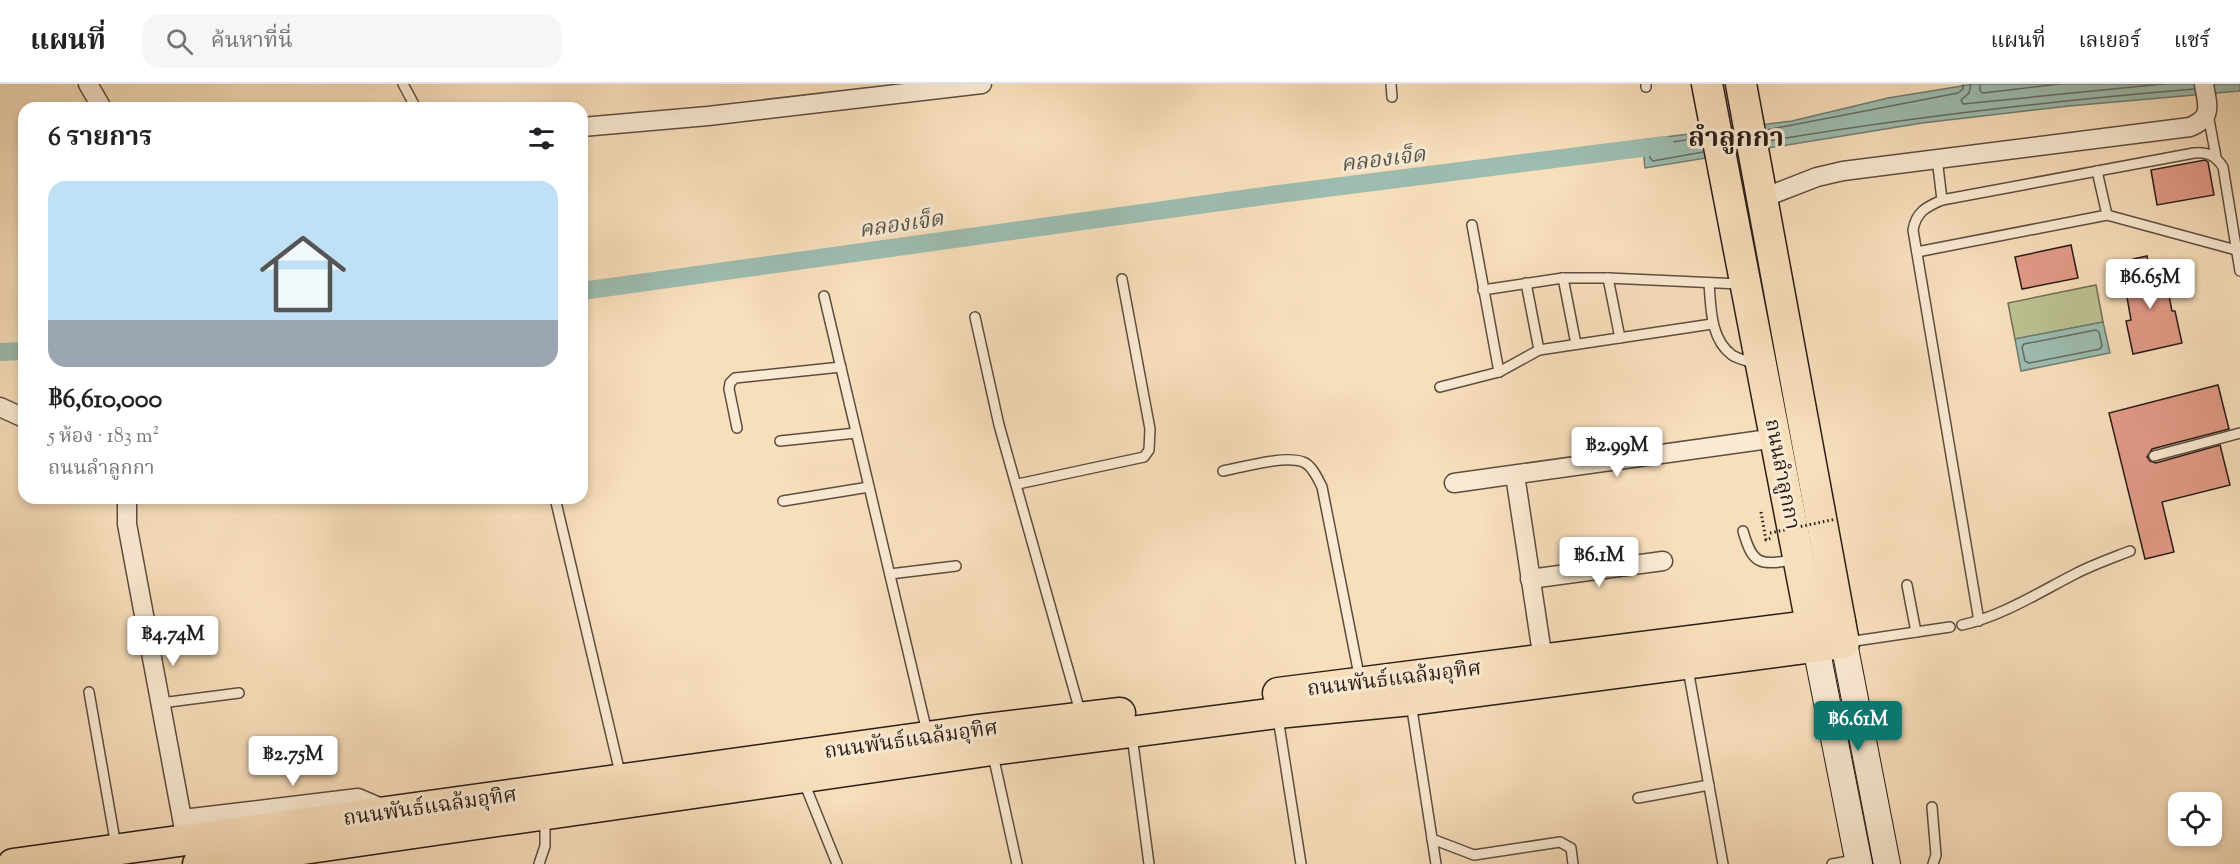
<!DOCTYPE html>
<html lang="th">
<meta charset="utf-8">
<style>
body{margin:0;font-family:"Sorts Mill Goudy","Noto Serif Thai",serif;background:#f6f6f6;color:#202124;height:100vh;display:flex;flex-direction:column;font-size:22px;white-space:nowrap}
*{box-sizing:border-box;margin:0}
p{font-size:20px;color:#757577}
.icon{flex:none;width:33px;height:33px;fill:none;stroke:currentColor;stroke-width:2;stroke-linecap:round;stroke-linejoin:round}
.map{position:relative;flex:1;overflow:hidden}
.details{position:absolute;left:18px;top:18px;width:570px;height:402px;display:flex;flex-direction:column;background:#fff;border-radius:18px;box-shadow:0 3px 9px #0003}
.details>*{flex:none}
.controls{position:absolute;left:2168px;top:708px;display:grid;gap:12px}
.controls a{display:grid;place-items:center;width:54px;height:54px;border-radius:12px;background:#fff;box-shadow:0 3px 9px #0003;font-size:30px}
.price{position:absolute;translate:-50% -51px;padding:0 14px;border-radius:6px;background:#fff;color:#222;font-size:20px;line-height:39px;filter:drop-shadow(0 2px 3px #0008)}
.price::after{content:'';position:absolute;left:50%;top:36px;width:18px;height:14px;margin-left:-9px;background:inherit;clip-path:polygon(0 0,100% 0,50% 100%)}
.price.selected{background:#0f766e;color:#fff}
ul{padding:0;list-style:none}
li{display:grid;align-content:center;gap:12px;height:318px;padding:0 30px}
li+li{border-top:2px solid #e0e0e0}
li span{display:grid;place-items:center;height:186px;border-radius:18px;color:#555}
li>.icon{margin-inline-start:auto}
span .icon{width:108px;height:108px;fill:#fffc;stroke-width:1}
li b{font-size:26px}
h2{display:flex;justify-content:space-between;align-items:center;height:72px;padding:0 30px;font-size:26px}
header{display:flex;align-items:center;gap:36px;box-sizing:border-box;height:84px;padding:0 30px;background:#fff;border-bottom:2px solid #e0e0e0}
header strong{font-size:28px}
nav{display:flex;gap:33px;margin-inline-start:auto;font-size:21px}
.search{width:420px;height:54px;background:#f6f6f6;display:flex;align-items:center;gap:15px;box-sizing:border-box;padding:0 21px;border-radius:18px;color:#757577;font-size:22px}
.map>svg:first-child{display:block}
.green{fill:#bcc292;stroke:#736f54;stroke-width:1.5}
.water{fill:#9dbdb1;stroke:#6f7d73;stroke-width:1.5}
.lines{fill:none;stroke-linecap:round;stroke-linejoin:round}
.shore{stroke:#646c64;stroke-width:1.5}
.canal{stroke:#9dbdb1;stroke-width:18}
.building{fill:#e29b88;stroke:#2a1c17;stroke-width:1.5}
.service-casing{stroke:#5e4d40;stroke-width:12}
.minor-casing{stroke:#5e4d40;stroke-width:21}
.secondary-casing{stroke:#2a1c17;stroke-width:28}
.primary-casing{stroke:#2a1c17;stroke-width:33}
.path{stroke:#2a1c17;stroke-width:3;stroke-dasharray:1.5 3;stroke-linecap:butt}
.service{stroke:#faead3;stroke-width:9}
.minor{stroke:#faead3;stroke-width:18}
.secondary{stroke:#faead3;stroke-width:26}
.primary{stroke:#f8dfbc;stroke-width:30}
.path-bridge{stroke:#2a1c17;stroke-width:3;stroke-dasharray:1.5 3;stroke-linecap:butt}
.labels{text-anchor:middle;stroke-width:6;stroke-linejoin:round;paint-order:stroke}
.street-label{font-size:21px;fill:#2a1c17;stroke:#faead3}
.water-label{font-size:22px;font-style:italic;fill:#52544d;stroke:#faead3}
.district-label{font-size:27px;font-weight:bold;fill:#2a1c17;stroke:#faead3}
</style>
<header>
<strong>แผนที่</strong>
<div class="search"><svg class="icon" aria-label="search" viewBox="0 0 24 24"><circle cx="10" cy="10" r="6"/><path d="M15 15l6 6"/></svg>ค้นหาที่นี่</div>
<nav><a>แผนที่</a><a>เลเยอร์</a><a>แชร์</a></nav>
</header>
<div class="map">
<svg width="2240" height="780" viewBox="0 0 2240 780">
<rect width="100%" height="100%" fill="#f8dfbc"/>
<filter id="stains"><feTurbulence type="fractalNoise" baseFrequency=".00333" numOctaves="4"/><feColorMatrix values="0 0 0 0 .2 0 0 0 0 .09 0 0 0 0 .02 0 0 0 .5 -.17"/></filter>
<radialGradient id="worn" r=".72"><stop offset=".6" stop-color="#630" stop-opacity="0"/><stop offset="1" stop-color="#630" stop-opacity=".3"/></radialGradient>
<path class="green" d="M2096,201L2103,238L2015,255L2008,219Z"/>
<g class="water">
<path d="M1974,0H2240V7L2069,22L1922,39L1645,84L1642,56L1792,37L1888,14Z"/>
<path d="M2103,238L2110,269L2021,287L2015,255Z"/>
</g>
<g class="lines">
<g class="shore">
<path d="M1971,0L1969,9L1961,16L1963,20L2163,0"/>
<path d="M1980,0V7L1983,9L2059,0"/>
<path d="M1766,46L1958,9L1963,5V0"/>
<path d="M1701,54L1650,61V74L1653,77L1703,68"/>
<path d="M1768,57C1909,33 2052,17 2194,5"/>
<path d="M2096,246L2099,248L2102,262L2100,265L2029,279L2025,277L2022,263L2024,260Z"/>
</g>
<g class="canal">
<path d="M582,207L1271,111L1665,61"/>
<path d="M0,268L24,267"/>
</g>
</g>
<g class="building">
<path d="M2205,76L2208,78L2214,111L2157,121L2151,86Z"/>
<path d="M2071,161L2078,194L2022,205L2015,173Z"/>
<path d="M2147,172L2150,190L2164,187L2172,227H2175L2182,259L2133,270L2126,237L2131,236L2124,196L2137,193L2133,175Z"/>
<path d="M2218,301L2229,345L2152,365L2147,373L2150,377L2156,379L2220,361L2230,401L2162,418L2174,468L2145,475L2109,329Z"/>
</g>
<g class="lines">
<defs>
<g id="service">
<path d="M403,0L416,24"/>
<path d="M1391,0L1392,13"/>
<path d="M1646,3V0"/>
<path d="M2208,30L2216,73"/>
<path d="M1937,74L1942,116"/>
<path d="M2097,87L2107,131L2236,166"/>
<path d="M1472,141L1499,288"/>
<path d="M1917,168L2107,131"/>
<path d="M1563,194L1576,260"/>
<path d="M1608,194L1620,254"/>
<path d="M1526,199L1539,266"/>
<path d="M1709,199C1711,223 1710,255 1732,271C1738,275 1748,277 1754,279"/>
<path d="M1483,206L1563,194H1608L1740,200"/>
<path d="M824,212L927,648"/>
<path d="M975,233L999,341L1081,631"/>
<path d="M1440,303L1499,288L1539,266L1712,240"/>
<path d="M737,344L729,305L730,299L735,294L841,283"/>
<path d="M780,357L856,349"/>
<path d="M2154,372L2240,349"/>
<path d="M1223,387C1243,383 1285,371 1303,378C1312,381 1318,395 1322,403L1360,596"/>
<path d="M1018,400L1144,373L1149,366L1150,345L1122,195"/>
<path d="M555,414L621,693"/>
<path d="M783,417L869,403"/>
<path d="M1743,447C1753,482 1760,481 1794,476"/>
<path d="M890,490L956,482"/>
<path d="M1907,501L1916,548"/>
<path d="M1979,537L1913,146C1916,128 1926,123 1942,116L2194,69C2208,68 2215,71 2223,83L2240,187"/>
<path d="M1962,541C2002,532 2038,509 2075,490C2092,481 2112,474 2130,467"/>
<path d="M1848,558L1950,543"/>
<path d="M1688,585L1723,780"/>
<path d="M89,608L116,762"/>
<path d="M161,619L239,609"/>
<path d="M1411,619L1436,780"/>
<path d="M1278,634L1301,780"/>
<path d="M1132,652L1149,780"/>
<path d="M993,671L1017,780"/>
<path d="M803,696L837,780"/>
<path d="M1638,714L1709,701"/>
<path d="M1932,723L1936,771L1933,780"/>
<path d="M1432,755L1474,771L1560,758L1571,764L1573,780"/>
<path d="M539,780L545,762V736"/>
<path d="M1832,780L1855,776"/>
</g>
<g id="minor">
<path d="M88,0L102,24"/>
<path d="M582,43L708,32L982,0"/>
<path d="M1763,114L1817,93L1843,87L2190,43C2214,33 2207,21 2204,0"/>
<path d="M0,323L24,334"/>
<path d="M1515,391L1543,576"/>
<path d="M1454,399L1776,354"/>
<path d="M127,414V440L186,756"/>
<path d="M1530,495L1663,477"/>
<path d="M183,735L358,714L386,726"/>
</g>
<g id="secondary">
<path d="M1844,559L1887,780"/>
<path d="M1816,563L1859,780"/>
</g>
<g id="primary">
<path d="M1707,0L1815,561"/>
<path d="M1278,609L1840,538"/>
<path d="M13,780L977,646L1120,629"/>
<path d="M198,780L992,666L1277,629L1411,616L1844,559L1741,0"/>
</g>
</defs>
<use href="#service" class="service-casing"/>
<use href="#minor" class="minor-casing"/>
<use href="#secondary" class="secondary-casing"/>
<use href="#primary" class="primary-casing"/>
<path class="path" d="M1761,428L1766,456L1771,454"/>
<use href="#service" class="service"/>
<use href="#minor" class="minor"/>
<use href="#secondary" class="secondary"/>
<use href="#primary" class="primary"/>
<path class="path-bridge" d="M1770,449L1836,435"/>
</g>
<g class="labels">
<g class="street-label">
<text transform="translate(1783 390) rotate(79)" y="7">ถนนลำลูกกา</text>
<text transform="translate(1394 594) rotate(-7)" y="7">ถนนพันธ์แฉล้มอุทิศ</text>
<text transform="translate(911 655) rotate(-8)" y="7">ถนนพันธ์แฉล้มอุทิศ</text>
<text transform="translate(430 722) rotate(-8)" y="7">ถนนพันธ์แฉล้มอุทิศ</text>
</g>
<g class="water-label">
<text transform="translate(1383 74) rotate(-7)" y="8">คลองเจ็ด</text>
<text transform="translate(901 139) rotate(-8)" y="8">คลองเจ็ด</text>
</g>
<g class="district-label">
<text x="1736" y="62">ลำลูกกา</text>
</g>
</g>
<rect width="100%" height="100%" filter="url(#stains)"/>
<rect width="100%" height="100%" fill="url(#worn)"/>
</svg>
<div class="controls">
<a><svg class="icon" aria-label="locate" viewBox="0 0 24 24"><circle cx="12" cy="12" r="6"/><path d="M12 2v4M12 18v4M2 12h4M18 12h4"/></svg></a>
</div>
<b class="price" style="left:2150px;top:226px">฿6.65M</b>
<b class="price" style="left:1617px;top:394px">฿2.99M</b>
<b class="price" style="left:1599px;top:504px">฿6.1M</b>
<b class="price" style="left:173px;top:583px">฿4.74M</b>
<b class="price selected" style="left:1858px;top:668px">฿6.61M</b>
<b class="price" style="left:293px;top:703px">฿2.75M</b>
<section class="details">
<h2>6 รายการ<svg class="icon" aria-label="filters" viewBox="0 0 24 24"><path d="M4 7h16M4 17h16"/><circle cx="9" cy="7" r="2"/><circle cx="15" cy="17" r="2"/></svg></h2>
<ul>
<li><span style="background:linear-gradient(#bfe0f5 75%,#9aa5b1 0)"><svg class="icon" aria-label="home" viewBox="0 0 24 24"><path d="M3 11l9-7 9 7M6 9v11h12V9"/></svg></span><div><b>฿6,610,000</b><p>5 ห้อง · 183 m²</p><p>ถนนลำลูกกา</p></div></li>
</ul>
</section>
</div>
